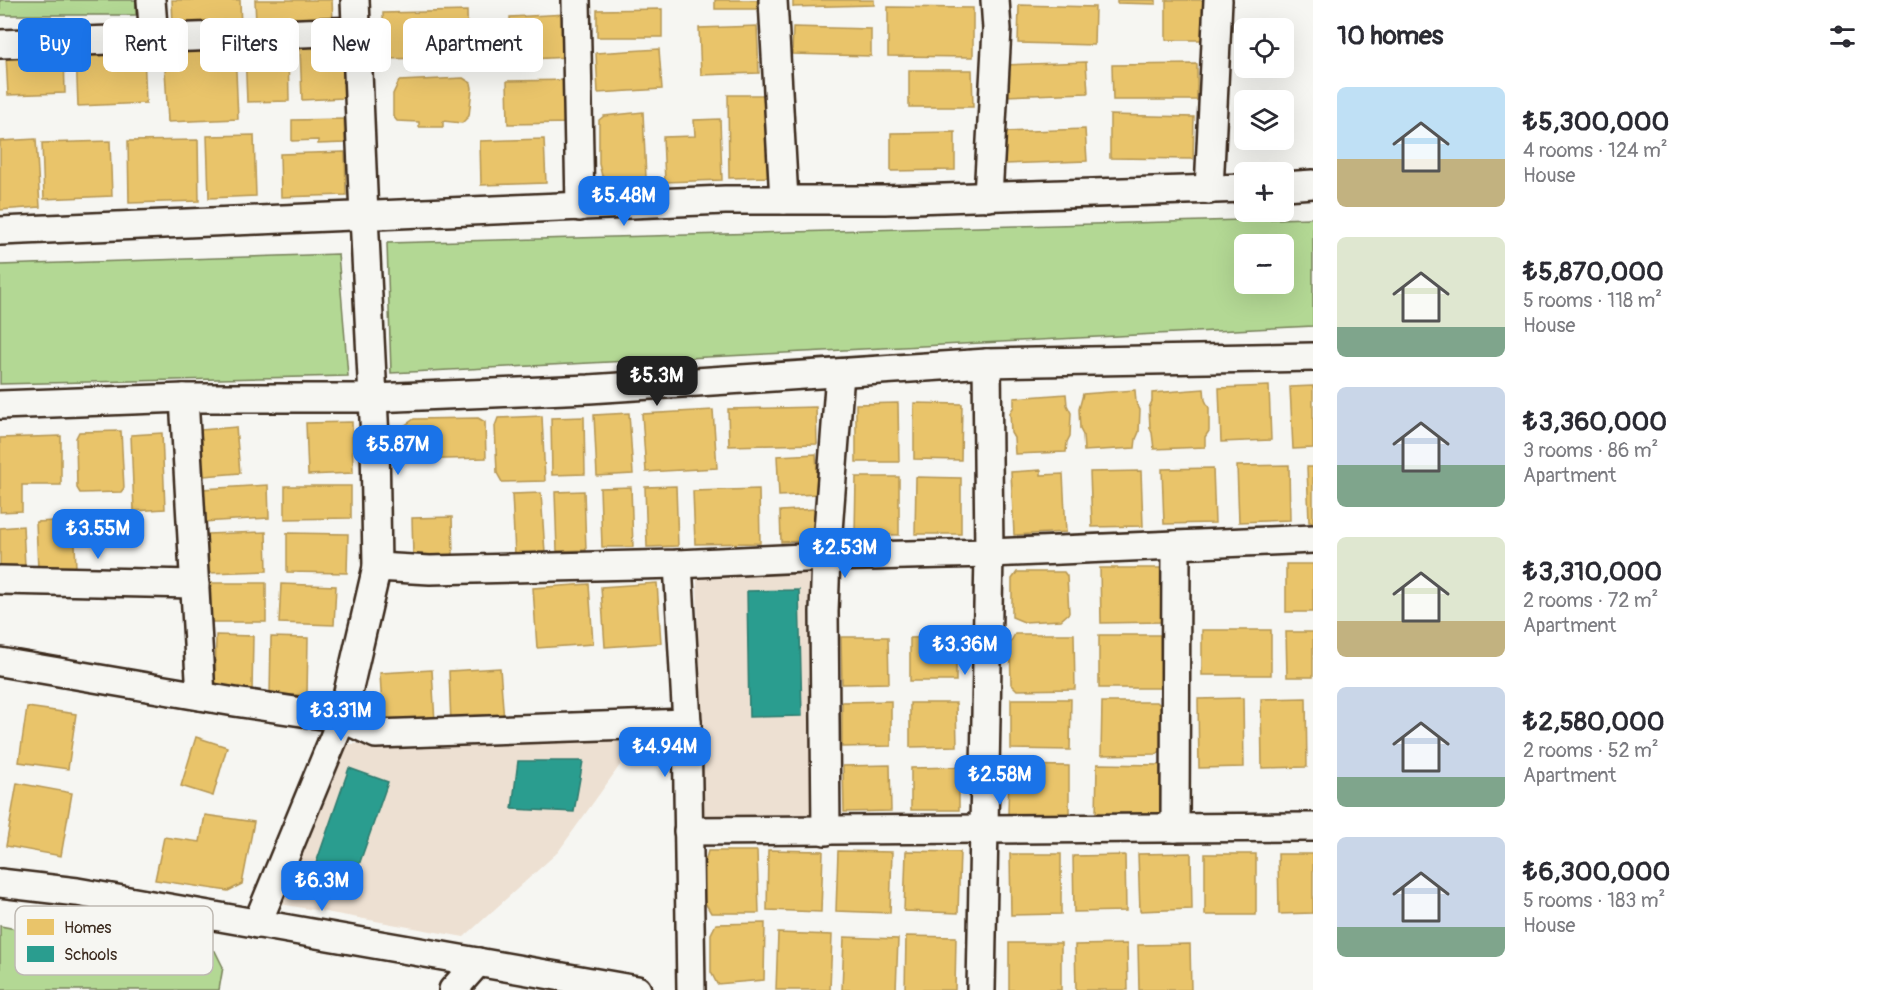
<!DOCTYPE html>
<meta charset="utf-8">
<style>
body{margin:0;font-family:Pangolin,sans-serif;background:#f7f7f7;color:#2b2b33;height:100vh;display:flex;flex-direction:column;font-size:22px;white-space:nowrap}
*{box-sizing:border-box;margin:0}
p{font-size:20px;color:#7c7c81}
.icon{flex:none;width:33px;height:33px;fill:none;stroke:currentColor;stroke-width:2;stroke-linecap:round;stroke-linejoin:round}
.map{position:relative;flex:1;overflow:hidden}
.side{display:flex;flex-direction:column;background:#fff;width:570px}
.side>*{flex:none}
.banner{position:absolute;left:18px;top:18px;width:570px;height:54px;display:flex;gap:12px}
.buttons{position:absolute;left:1234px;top:18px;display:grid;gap:12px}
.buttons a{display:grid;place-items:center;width:60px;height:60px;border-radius:9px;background:#fff;box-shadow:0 6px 24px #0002;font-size:30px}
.price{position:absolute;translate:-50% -51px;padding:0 14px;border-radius:12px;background:#1a73e8;color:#fff;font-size:20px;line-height:39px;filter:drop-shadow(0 2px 3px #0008)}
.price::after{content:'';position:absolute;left:50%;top:36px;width:18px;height:14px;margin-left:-9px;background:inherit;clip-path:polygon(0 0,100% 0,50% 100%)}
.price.selected{background:#222;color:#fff}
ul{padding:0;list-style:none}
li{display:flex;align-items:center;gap:18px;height:150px;padding:0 24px}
li span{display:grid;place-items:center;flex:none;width:168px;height:120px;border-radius:9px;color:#555}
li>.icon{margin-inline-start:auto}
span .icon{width:72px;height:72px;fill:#fffc;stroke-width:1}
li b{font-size:26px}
h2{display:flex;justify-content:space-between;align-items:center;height:72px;padding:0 24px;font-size:26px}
.pill{padding:0 21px;border-radius:9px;background:#fff;box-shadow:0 6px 24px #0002;font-size:21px;line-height:54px}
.pill.selected{background:#1a73e8;color:#fff}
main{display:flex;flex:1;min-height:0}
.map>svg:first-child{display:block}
.built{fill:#ede0d2}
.green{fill:#b3d894;stroke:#778159;stroke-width:1.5;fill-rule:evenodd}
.homes{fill:#e9c46a;stroke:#b59653;stroke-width:1.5}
.schools{fill:#2a9d8f;stroke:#2f7a6d;stroke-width:1.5}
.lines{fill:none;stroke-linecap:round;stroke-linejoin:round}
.minor-casing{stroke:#3b2a1e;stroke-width:32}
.minor{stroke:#f6f6f2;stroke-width:27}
.key{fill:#f6f6f2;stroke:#beb9b2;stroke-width:1.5}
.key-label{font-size:16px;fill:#3b2a1e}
</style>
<main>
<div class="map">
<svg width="1313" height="990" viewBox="0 0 1313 990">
<rect width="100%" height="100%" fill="#f6f6f2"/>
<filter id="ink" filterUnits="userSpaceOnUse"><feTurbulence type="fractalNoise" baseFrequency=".0167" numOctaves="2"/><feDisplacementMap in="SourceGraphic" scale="12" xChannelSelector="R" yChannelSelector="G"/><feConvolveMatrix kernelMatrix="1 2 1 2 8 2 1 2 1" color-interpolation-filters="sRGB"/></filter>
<g filter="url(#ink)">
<g class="built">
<path d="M700,572H811L816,818L708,819L701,814L697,580Z"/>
<path d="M507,740H638L558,852L464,937L281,904L335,758L348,744Z"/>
</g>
<g class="green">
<rect x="0" y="0" width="136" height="15"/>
<path d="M1313,218V326L391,373L387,243ZM1245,244H1284V284H1245Z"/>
<path d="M338,254L348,376L0,384V265Z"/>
<path d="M51,922L215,951L223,967L219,990H0V926L37,933L40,923Z"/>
</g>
<g class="homes">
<path d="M172,0H240L241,29L173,25Z"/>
<path d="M255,0H332L333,20L256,24Z"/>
<rect x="715" y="0" width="42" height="9"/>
<path d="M793,0H874V5L793,7Z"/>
<path d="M1117,0H1156V4L1117,3Z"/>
<rect x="1166" y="0" width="39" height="40"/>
<path d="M1019,5L1095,7L1094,45L1018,43Z"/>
<path d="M888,7L973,8V57L888,56Z"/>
<path d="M662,9V37H597V10Z"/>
<path d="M467,11L468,57L384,59L383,13Z"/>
<path d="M567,14L568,57L512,60L510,17Z"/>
<path d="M757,26L759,73L701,75L699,28Z"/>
<path d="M793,27L871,29V56L792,54Z"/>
<path d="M343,46L344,98L302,100L300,47Z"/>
<path d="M235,48L238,119L168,122L164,52Z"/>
<path d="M288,48L289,101L247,102L245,50Z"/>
<path d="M659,49L662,89L598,93L596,53Z"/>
<path d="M144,51L146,103L78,106L76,53Z"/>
<path d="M64,53L65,93L8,95L6,55Z"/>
<path d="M1086,62L1088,93L1005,96L1004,65Z"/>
<path d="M1197,64V100H1113L1112,65Z"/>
<path d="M909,70H972L973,107H909Z"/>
<path d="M463,78L471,83L472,88L469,116L462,123L443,121V127H419V122L397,121L393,116V94L399,81Z"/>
<path d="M572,80V123L508,124L507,81Z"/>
<path d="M728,95H770L772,177L729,178Z"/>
<path d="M643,112L646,178L609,180L602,176L599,164V120L604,116Z"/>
<path d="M1110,115L1194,117L1193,159L1110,158Z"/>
<path d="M344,119L345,143L318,144V140L292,141V120Z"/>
<path d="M720,119L722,180L665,182L663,137L695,136L694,120Z"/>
<path d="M1085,129L1087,161L1005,164L1004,132Z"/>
<path d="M955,132V170L891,171V133Z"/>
<path d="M254,135L256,196L209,198L207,136Z"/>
<path d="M36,139L40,207L0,210V141Z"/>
<path d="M544,139L546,183L481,185L480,141Z"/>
<path d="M198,140L199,201L129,203L128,141Z"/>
<path d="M110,141L112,196L44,199L42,143Z"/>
<path d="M345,152L346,195L281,197L280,154Z"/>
<path d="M1269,386L1271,440L1221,442L1219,388Z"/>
<path d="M1313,386V448L1293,449L1290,387Z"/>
<path d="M1204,389L1205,400L1209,408V431L1205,437V447L1154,449L1152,433L1150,428L1149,408L1152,401V393Z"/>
<path d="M1135,390L1136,402L1140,410L1139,432L1136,439L1135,448L1084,451L1083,435L1080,429L1079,409L1083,394Z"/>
<path d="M1066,394L1067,405L1071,413L1070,436L1067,442L1066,452L1015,454L1014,438L1011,433L1010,413L1014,406V398Z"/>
<path d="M898,403L899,462H856V404Z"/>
<path d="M914,403L962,404L961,460L914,459Z"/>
<path d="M816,407L817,444L729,446L728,409Z"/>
<path d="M713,410L717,468L646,472L642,414Z"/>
<path d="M629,413L633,474L597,476L594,415Z"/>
<path d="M542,416L545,481L502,482L497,473L495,426L498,418Z"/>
<path d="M584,417L585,474L552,475L551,418Z"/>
<path d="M478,418L485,422L486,458L405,460L404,426L414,419Z"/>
<path d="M352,422L353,473L308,475L306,423Z"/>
<path d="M236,427L240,473L204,476L201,430Z"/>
<path d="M121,431L124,488L121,492L80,493L77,488L76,438L79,432Z"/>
<path d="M162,433L165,509L134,511L131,435Z"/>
<path d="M61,436V485H22V511L0,512V438Z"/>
<path d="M816,454L818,494L779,496L777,456Z"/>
<path d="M1289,465L1290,520L1239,522L1237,466Z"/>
<path d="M1307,467H1313V522H1309Z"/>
<path d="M1213,468L1215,523L1164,524L1162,469Z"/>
<path d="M1041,470V475L1063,474L1066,532L1014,535L1011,472Z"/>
<path d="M1141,471L1143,526L1092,527L1090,472Z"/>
<path d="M856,477H899V535L855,534Z"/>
<path d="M916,477L961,478V534H915Z"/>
<path d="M268,485L269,518L203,522L202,489Z"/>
<path d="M285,486H351V518L285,519Z"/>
<path d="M676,486L678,546L647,547L645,487Z"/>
<path d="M631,487L633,547H602L600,488Z"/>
<path d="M759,489L760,543L695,544L693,491Z"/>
<path d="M584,491L586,550L557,551L555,492Z"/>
<path d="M541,493L545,553L515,555L512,494Z"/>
<path d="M816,509L818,529L813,537L807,541L781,542L780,511Z"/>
<path d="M452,517L453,555L413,556L412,518Z"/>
<path d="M74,520L76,568L38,570L36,522Z"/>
<path d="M23,526L25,566L0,568V528Z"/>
<path d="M266,532L267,571L208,573L207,534Z"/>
<path d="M287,533L348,534L347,573L287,572Z"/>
<rect x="1286" y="564" width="27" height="48"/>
<path d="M1100,568H1163V622L1101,623Z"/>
<path d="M1017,572H1064L1067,576L1069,613L1061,620L1024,622L1012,617V579Z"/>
<path d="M211,583H266V622H210Z"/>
<path d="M657,583L661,643L605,647L601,587Z"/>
<path d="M281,584L336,586L334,625L279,623Z"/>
<path d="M589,584L593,644L537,648L533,588Z"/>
<rect x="1202" y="630" width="69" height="45"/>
<path d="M1286,632H1313V677H1287Z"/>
<path d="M1015,634H1074L1075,689L1017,690L1011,684L1010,643Z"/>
<path d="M216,635L253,636L252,693H215Z"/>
<path d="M1099,635H1160L1161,688H1099Z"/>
<path d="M271,637L308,638L307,695H270Z"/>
<path d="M841,637H888L889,683L842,684Z"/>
<path d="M956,637V681H910V638Z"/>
<path d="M500,668L504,721L451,724L449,671Z"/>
<path d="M432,670L435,723L383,726L380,673Z"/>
<path d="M1243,698L1244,767L1199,768L1198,699Z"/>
<path d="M1306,698L1307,767L1262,768L1261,699Z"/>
<path d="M1011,699H1071L1070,750L1011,749Z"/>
<path d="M891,701V746L842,747V702Z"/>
<path d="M1102,702H1157L1162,707V750L1156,754L1101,755Z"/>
<path d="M910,703H956L957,746L910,747Z"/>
<path d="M27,707L76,714L68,769L19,762Z"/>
<path d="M196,737L227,747L213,796L181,786Z"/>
<path d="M1097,764L1160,765V817L1096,816Z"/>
<path d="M890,765L891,811L844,812L843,766Z"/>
<path d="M1009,765L1069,766V815H1008Z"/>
<path d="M959,767V810H911V768Z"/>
<path d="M17,783L72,793L61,856L6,846Z"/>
<path d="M205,815L254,822L242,884L228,891L155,880L164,837L200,842Z"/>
<path d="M768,850L823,851L821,912L767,910Z"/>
<path d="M708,851H757L759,913H711L704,901L705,862Z"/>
<path d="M838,851L892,852L890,913L836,911Z"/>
<path d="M906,851L960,852L958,913L904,911Z"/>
<path d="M1191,853L1192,909L1140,911L1138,854Z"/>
<path d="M1010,854H1061V914L1011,915Z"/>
<rect x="1205" y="854" width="51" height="61"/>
<path d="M1278,854H1313V913L1279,914Z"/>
<path d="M1125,855L1126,911L1074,912L1073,856Z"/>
<path d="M765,923L764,980L717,984L711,972V934L716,924Z"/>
<path d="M778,933L832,935L830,990H776Z"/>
<path d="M906,936L956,937L955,990H905Z"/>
<path d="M844,937L898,939L896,990H842Z"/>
<rect x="1009" y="943" width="52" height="47"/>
<path d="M1127,944L1128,990H1076L1075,945Z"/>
<path d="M1190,944L1191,990H1139L1138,945Z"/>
</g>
<g class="schools">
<path d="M799,590L802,716L749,717L747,591Z"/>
<path d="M518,761H583L574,812L512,809Z"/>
<path d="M349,768L388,782L353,882L314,869Z"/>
</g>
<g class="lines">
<defs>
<g id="minor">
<path d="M151,0L154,39"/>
<path d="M576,0L580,207"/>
<path d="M773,0L784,200"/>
<path d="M0,44L357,31"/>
<path d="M1284,186L1313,184"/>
<path d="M1209,190L1218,0"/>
<path d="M988,197L997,29L995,0"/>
<path d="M0,231L725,200H885L1245,188"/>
<path d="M184,398L201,696"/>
<path d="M0,405L184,398H373L589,389L987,363L1313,357"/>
<path d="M678,564L687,723L691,990"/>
<path d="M377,567L430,570L678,564L826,557L989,553L1313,539"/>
<path d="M0,580L195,584"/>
<path d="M0,662L235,702L342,718L376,734L687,723"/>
<path d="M1175,828L1176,545"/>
<path d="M688,831L1313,827"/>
<path d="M826,831L824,612L826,557L840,373"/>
<path d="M0,883L77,892L637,990"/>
<path d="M257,924L342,718L377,567L375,439L364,216L355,0"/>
<path d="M453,990L478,962"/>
<path d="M981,990L989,553L987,363"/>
</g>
</defs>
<use href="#minor" class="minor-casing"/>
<use href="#minor" class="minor"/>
</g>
</g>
<rect x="15" y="906" width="198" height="69" rx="9" class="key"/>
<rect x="27" y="919" width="27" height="16" fill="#e9c46a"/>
<rect x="27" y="946" width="27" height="16" fill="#2a9d8f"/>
<g class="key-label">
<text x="64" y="933">Homes</text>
<text x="64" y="960">Schools</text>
</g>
</svg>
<div class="buttons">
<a><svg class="icon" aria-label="locate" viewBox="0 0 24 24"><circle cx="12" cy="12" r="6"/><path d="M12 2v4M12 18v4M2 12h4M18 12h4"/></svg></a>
<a><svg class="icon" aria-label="layers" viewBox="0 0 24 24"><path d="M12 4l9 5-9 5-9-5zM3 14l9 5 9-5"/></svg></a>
<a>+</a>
<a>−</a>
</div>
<b class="price" style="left:624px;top:227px">₺5.48M</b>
<b class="price selected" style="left:657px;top:407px">₺5.3M</b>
<b class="price" style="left:398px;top:476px">₺5.87M</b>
<b class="price" style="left:98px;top:560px">₺3.55M</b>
<b class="price" style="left:845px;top:579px">₺2.53M</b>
<b class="price" style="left:965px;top:676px">₺3.36M</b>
<b class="price" style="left:341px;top:742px">₺3.31M</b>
<b class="price" style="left:665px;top:778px">₺4.94M</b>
<b class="price" style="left:1000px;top:806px">₺2.58M</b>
<b class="price" style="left:322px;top:912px">₺6.3M</b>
<div class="banner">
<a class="pill selected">Buy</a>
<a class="pill">Rent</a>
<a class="pill">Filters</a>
<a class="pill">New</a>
<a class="pill">Apartment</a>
</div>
</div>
<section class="side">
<h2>10 homes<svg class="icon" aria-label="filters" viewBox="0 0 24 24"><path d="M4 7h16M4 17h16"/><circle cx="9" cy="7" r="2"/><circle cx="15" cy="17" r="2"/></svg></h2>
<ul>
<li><span style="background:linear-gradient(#bfe0f5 60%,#c2b280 0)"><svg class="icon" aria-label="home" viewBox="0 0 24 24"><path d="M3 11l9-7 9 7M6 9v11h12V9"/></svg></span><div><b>₺5,300,000</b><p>4 rooms · 124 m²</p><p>House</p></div></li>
<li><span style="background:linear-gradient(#dfe7d0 75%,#7fa58c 0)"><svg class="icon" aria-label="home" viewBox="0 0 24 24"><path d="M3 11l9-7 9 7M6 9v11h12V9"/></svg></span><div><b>₺5,870,000</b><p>5 rooms · 118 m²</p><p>House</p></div></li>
<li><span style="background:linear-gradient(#c9d6e8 65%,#7fa58c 0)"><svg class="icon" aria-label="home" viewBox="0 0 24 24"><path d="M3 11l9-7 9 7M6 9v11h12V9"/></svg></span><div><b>₺3,360,000</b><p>3 rooms · 86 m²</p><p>Apartment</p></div></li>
<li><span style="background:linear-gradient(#dfe7d0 70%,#c2b280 0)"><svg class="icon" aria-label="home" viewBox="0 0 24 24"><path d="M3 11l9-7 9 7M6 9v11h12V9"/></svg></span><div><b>₺3,310,000</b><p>2 rooms · 72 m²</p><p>Apartment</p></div></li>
<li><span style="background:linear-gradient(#c9d6e8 75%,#7fa58c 0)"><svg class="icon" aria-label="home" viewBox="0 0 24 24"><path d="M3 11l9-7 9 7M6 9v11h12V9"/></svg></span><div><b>₺2,580,000</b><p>2 rooms · 52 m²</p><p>Apartment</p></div></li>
<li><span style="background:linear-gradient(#c9d6e8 75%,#7fa58c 0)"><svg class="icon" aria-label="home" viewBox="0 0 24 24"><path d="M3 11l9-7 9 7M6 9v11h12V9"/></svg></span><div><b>₺6,300,000</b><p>5 rooms · 183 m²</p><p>House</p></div></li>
</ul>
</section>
</main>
